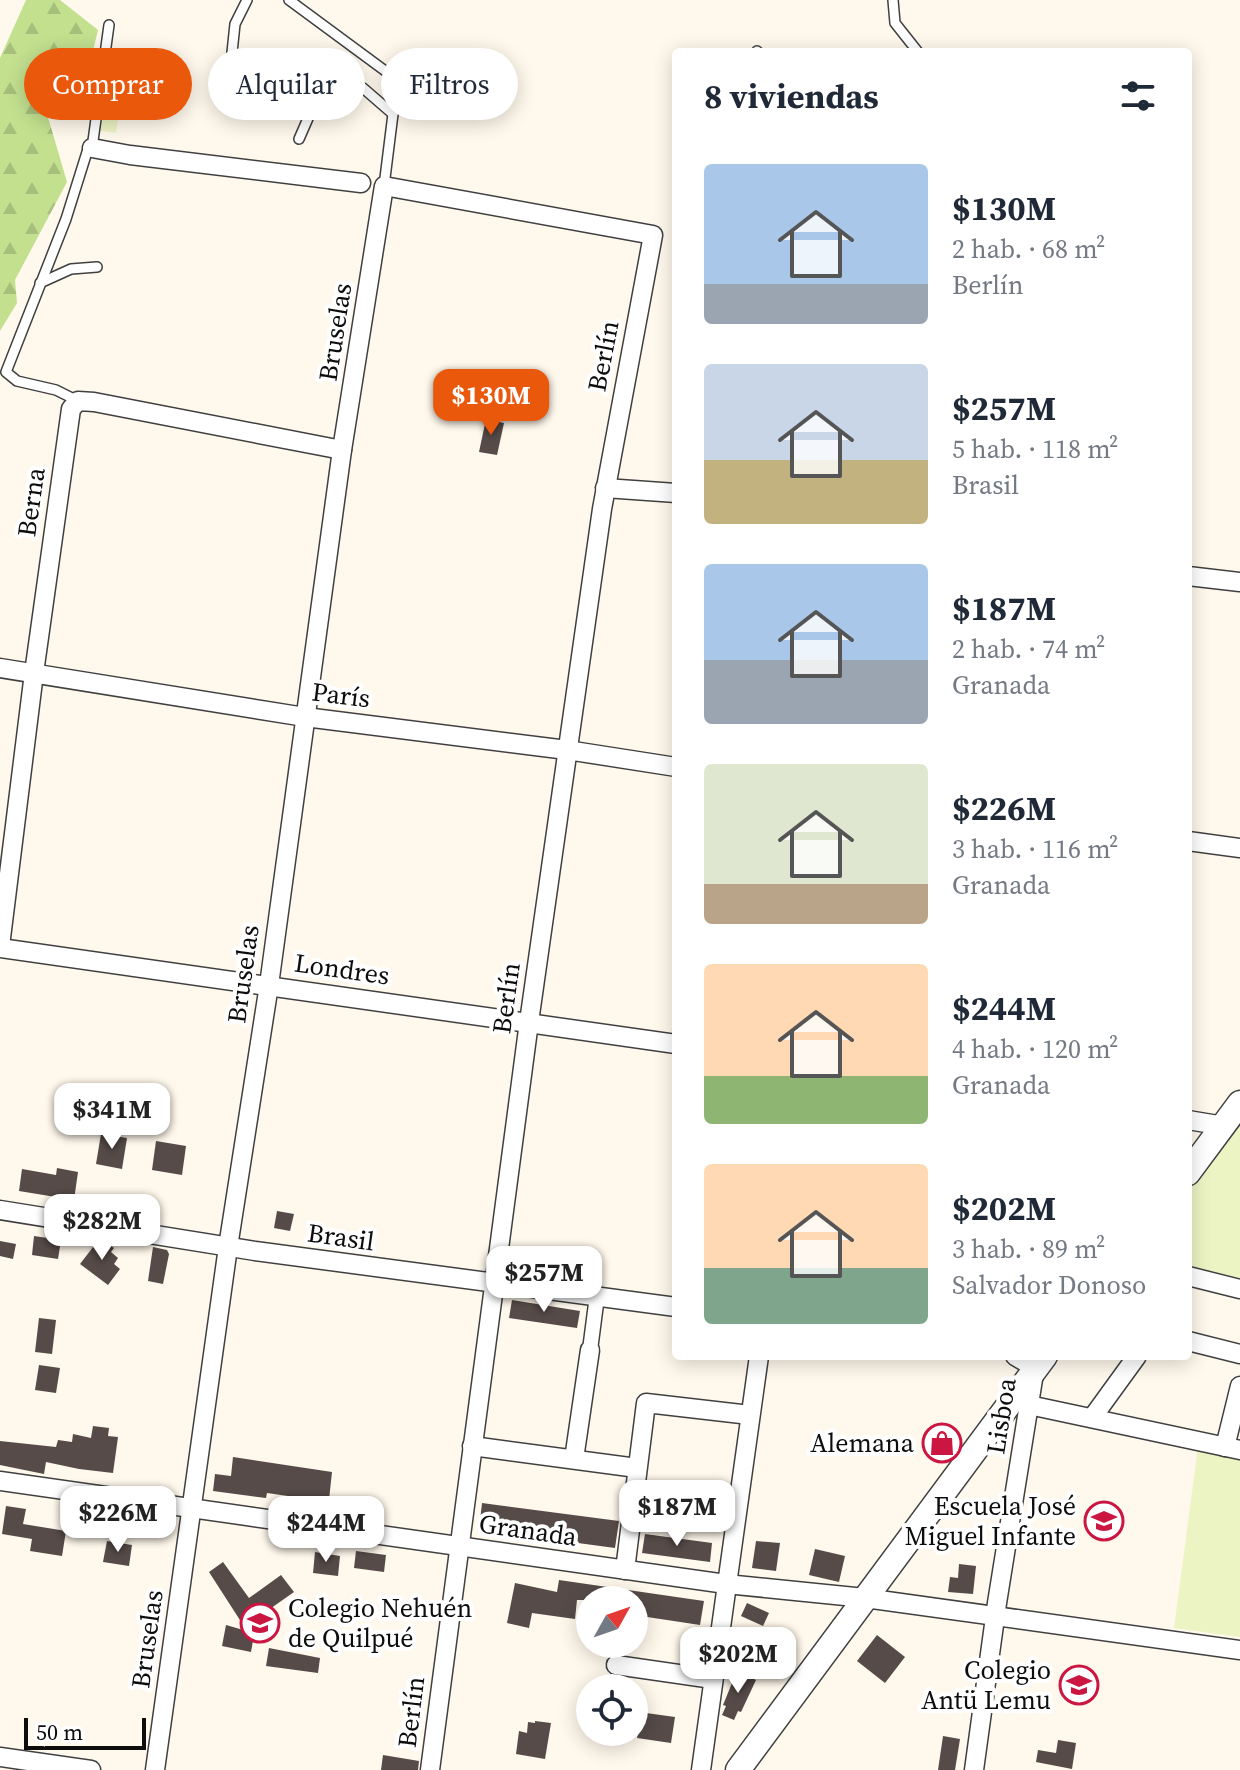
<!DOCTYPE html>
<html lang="es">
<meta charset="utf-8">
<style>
body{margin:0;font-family:"Source Serif 4",serif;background:#f2f2f3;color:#1f2937;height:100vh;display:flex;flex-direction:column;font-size:30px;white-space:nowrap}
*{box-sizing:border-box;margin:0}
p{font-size:26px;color:#747a83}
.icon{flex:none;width:44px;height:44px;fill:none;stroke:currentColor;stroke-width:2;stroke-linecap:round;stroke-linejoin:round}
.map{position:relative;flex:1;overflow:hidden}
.drawer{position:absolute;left:672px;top:48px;width:520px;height:1312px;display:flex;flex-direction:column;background:#fff;border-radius:8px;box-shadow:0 4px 20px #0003}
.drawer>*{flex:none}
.hud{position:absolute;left:24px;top:48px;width:528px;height:72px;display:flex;gap:16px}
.needle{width:52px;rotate:50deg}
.buttons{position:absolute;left:576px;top:1586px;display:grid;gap:16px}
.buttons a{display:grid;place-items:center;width:72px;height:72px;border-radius:50%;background:#fff;box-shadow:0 4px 20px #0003;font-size:40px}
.scale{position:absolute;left:24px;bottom:20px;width:122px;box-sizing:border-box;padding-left:8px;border:4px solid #0d0d0d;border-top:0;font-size:22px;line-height:28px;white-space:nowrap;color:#0d0d0d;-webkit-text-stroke:6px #fff;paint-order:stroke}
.price{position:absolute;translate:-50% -68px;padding:0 18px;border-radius:16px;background:#fff;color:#222;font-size:26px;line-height:52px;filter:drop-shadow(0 2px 4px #0008)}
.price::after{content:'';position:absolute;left:50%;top:48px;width:24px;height:18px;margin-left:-12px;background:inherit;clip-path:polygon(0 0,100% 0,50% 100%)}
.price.on{background:#ea580c;color:#fff}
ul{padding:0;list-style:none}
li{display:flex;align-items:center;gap:24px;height:200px;padding:0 32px}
li span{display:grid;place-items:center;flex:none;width:224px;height:160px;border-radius:8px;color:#555}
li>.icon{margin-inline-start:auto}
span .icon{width:96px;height:96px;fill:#fffc;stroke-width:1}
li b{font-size:34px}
h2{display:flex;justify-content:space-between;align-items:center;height:96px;padding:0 32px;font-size:34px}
.chip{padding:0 28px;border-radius:36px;background:#fff;box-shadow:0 4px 20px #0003;font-size:28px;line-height:72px}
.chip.on{background:#ea580c;color:#fff}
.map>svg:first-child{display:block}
.forest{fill:url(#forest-firs)}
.pitch{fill:#edf4c4}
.building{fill:#564b48}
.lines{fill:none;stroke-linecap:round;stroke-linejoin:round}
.service-casing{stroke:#404040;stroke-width:12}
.pedestrian-casing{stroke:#404040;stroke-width:17}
.minor-casing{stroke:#404040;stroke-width:21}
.tertiary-casing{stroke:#404040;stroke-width:27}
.service{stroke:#fff;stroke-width:9}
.pedestrian{stroke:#fff;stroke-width:14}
.minor{stroke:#fff;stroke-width:18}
.tertiary{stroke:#fff;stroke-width:24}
.labels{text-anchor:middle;stroke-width:8;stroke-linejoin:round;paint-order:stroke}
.street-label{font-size:26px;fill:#0d0d0d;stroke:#fff}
.poi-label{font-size:26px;fill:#0d0d0d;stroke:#fff;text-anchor:end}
</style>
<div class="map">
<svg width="1240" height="1770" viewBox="0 0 1240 1770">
<defs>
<pattern id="forest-firs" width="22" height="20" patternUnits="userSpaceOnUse" patternTransform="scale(2)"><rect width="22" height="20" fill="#c3e08f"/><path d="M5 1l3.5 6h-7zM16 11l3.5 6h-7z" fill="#a6bf7a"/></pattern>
</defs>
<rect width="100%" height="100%" fill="#fff8ec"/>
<path class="forest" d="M26,0H60L98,30L90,63L43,100L67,182L15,280L17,303L0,331V58Z"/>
<g class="pitch">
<path d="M98,74L124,78L116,133L89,129Z"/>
<path d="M1240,1114V1281L1188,1266V1188Z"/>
<path d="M1198,1447L1240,1457V1637L1174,1628Z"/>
</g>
<g class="building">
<path d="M486,419L504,423L497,455L479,452Z"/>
<path d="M101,1134L127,1138L122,1169L96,1164Z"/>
<path d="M156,1141L186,1146L182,1175L152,1170Z"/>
<path d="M57,1168L78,1172L74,1200L19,1191L22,1169L56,1175Z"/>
<path d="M277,1211L294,1214L290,1231L274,1228Z"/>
<path d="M34,1236L61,1240L58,1259L32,1255Z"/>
<path d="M100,1238L114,1248L111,1252L118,1258L114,1264L120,1269L108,1285L80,1264Z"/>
<path d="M0,1241L16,1244L13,1259L0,1256Z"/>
<path d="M153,1247L167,1250L169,1254L163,1284L148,1281Z"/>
<path d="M512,1300L580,1311L577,1328L509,1318Z"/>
<path d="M39,1318L56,1320L52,1354L35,1352Z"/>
<path d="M39,1365L60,1368L56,1393L35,1390Z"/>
<path d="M93,1426L109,1428L108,1436L118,1437L113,1473L79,1469L46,1462L44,1474L0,1465V1441L56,1447L58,1440L72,1442L73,1434L91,1438Z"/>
<path d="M233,1457L332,1472L328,1509L308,1507L309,1499L267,1493L266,1498L213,1491L215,1474L231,1476Z"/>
<path d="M482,1503L619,1521L615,1548L526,1536L525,1539L479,1530Z"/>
<path d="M6,1506L26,1509L23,1524L66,1531L62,1556L30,1551L32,1539L2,1534Z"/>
<path d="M645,1534L712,1543L710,1562L642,1553Z"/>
<path d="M107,1541L132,1545L129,1566L103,1562Z"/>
<path d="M756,1541L780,1543L776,1571L752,1568Z"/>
<path d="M815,1549L845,1556L839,1582L809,1575Z"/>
<path d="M356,1551L386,1555L384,1572L354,1568Z"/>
<path d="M315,1552L340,1556L338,1576L313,1573Z"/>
<path d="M223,1562L249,1598L281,1575L294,1592L257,1618L251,1652L222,1646L226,1625L247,1631L209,1572Z"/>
<path d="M959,1564L976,1566L973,1594L948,1592L950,1577L958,1578Z"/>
<path d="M559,1580L704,1601L700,1625L634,1615V1600H577L575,1619L532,1613L529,1628L507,1623L515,1583L557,1592Z"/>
<path d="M747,1603L769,1613L763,1626L741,1616Z"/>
<path d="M877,1635L905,1657L885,1683L857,1661Z"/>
<path d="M269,1648L320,1658L318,1673L266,1666Z"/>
<path d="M737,1671L756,1680L741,1712L738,1711L734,1720L722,1715L726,1706L723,1705Z"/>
<path d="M646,1713L675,1717L671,1743L637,1738L640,1722L645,1723Z"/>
<path d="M535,1721L551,1723L545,1759L516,1754L519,1731L527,1733L528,1722L535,1723Z"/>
<path d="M943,1736L960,1739L955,1770H938Z"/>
<path d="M1058,1740L1076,1743L1072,1769L1036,1762L1038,1750L1056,1753Z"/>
<path d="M383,1755L419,1761L418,1770H381Z"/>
</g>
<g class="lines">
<defs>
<g id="service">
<path d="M289,0L388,73L393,114L384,186"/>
<path d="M893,0L895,23L918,52"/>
<path d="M757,51L758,52"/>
<path d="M237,103L231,62L235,24L247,0"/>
<path d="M299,139L323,84L337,78L363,88L393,114"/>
<path d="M40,283L71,269L97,267"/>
<path d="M78,401L56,390L17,381L6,372L66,219L87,152L92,148L109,25"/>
</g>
<path id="pedestrian" d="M590,1350L597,1296"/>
<g id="minor">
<path d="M92,148L130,155L361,183"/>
<path d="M605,488L676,493"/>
<path d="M1188,576L1240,582"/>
<path d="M0,668L305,717L567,750L676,767"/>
<path d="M1188,841L1240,848"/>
<path d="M0,946L34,673L71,409L78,401L94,402L342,450"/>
<path d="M0,948L676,1044"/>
<path d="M1188,1120L1224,1126"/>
<path d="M0,1210L255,1251L676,1307"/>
<path d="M1188,1276L1240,1289"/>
<path d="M1188,1341L1240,1354"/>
<path d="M1015,1356L1035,1368"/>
<path d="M1029,1405L1240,1450"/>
<path d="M1092,1418L1137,1356"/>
<path d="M472,1446L637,1468"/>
<path d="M1225,1447L1240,1386"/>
<path d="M574,1459L590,1350"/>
<path d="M0,1481L726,1584L865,1598L1240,1650"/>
<path d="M625,1570L646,1403L750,1415"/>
<path d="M616,1665L713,1679"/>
<path d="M0,1757L91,1770"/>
<path d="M155,1770L228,1247L269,985L342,450L384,186L653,235L602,509L529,1022L430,1770"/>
<path d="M701,1770L759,1356"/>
<path d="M974,1770L997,1603L1034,1373"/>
</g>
<g id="tertiary">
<path d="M1188,1173L1240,1103"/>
<path d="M738,1770L1045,1356"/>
</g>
</defs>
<use href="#service" class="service-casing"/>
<use href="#pedestrian" class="pedestrian-casing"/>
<use href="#minor" class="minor-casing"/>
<use href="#tertiary" class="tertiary-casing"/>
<use href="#service" class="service"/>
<use href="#pedestrian" class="pedestrian"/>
<use href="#minor" class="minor"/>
<use href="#tertiary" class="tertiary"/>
</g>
<defs>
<symbol id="shop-ring" viewBox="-11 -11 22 22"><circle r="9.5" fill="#fff" stroke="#cb1641" stroke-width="1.5"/><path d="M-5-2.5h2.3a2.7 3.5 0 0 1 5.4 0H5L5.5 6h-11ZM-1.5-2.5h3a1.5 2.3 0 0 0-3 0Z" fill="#cb1641"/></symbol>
<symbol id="school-ring" viewBox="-11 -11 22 22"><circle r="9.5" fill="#fff" stroke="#cb1641" stroke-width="1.5"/><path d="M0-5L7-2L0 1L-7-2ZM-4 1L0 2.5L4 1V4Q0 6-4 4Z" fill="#cb1641"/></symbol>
</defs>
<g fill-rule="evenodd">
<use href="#shop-ring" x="920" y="1421" width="44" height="44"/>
<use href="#school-ring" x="1082" y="1499" width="44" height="44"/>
<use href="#school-ring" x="238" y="1601" width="44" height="44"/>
<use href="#school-ring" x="1057" y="1663" width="44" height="44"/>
</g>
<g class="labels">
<g class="street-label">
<text transform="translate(335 332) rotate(-81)" y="9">Bruselas</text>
<text transform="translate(603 356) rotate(-79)" y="9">Berlín</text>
<text transform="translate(31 502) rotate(-82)" y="9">Berna</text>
<text transform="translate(341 695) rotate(7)" y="9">París</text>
<text transform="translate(342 969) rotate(8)" y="9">Londres</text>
<text transform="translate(243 974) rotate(-82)" y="9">Bruselas</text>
<text transform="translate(506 998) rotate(-82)" y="9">Berlín</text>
<text transform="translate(341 1237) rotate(8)" y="9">Brasil</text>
<text transform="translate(1001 1416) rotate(-81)" y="9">Lisboa</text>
<text transform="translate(528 1530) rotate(8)" y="9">Granada</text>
<text transform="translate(147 1639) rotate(-82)" y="9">Bruselas</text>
<text transform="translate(411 1712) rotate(-83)" y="9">Berlín</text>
</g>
<g class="poi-label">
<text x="914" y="1452">Alemana</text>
<text x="1076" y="1515">Escuela José<tspan x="1076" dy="30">Miguel Infante</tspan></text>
<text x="288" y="1617" text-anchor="start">Colegio Nehuén<tspan x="288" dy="30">de Quilpué</tspan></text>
<text x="1051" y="1679">Colegio<tspan x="1051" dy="30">Antü Lemu</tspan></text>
</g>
</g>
</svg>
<div class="buttons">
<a><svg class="needle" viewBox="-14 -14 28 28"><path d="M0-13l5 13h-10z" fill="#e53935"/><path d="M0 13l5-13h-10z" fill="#747a83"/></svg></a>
<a><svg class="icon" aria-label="locate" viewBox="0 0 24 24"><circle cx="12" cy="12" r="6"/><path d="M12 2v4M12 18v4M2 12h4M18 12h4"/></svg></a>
</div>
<div class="scale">50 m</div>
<b class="price on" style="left:491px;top:437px">$130M</b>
<b class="price" style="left:112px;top:1151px">$341M</b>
<b class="price" style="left:102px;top:1262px">$282M</b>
<b class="price" style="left:544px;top:1314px">$257M</b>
<b class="price" style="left:677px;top:1548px">$187M</b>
<b class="price" style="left:118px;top:1554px">$226M</b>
<b class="price" style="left:326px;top:1564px">$244M</b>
<b class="price" style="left:738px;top:1695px">$202M</b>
<div class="hud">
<a class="chip on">Comprar</a>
<a class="chip">Alquilar</a>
<a class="chip">Filtros</a>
</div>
<section class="drawer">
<h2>8 viviendas<svg class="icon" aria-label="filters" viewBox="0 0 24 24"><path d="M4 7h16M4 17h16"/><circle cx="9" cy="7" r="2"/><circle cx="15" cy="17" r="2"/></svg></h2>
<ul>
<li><span style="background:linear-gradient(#a9c7e8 75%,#9aa5b1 0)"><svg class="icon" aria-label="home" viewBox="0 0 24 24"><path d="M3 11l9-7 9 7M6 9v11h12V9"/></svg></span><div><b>$130M</b><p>2 hab. · 68 m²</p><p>Berlín</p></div></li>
<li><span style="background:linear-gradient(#c9d6e8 60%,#c2b280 0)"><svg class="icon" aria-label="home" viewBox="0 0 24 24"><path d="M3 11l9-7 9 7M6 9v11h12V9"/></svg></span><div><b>$257M</b><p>5 hab. · 118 m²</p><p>Brasil</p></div></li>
<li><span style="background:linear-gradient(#a9c7e8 60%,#9aa5b1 0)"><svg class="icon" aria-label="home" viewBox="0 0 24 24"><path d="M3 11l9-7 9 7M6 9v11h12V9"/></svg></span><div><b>$187M</b><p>2 hab. · 74 m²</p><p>Granada</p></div></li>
<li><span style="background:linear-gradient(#dfe7d0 75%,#b9a48a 0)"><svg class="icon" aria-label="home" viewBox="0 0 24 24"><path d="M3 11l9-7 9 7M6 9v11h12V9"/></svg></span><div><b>$226M</b><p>3 hab. · 116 m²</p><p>Granada</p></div></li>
<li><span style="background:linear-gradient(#ffd9b3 70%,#8fb573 0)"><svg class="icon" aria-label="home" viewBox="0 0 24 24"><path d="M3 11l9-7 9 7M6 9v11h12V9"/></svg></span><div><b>$244M</b><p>4 hab. · 120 m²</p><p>Granada</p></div></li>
<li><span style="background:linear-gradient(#ffd9b3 65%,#7fa58c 0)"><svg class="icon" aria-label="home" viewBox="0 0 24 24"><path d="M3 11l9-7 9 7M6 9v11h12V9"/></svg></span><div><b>$202M</b><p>3 hab. · 89 m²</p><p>Salvador Donoso</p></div></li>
</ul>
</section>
</div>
